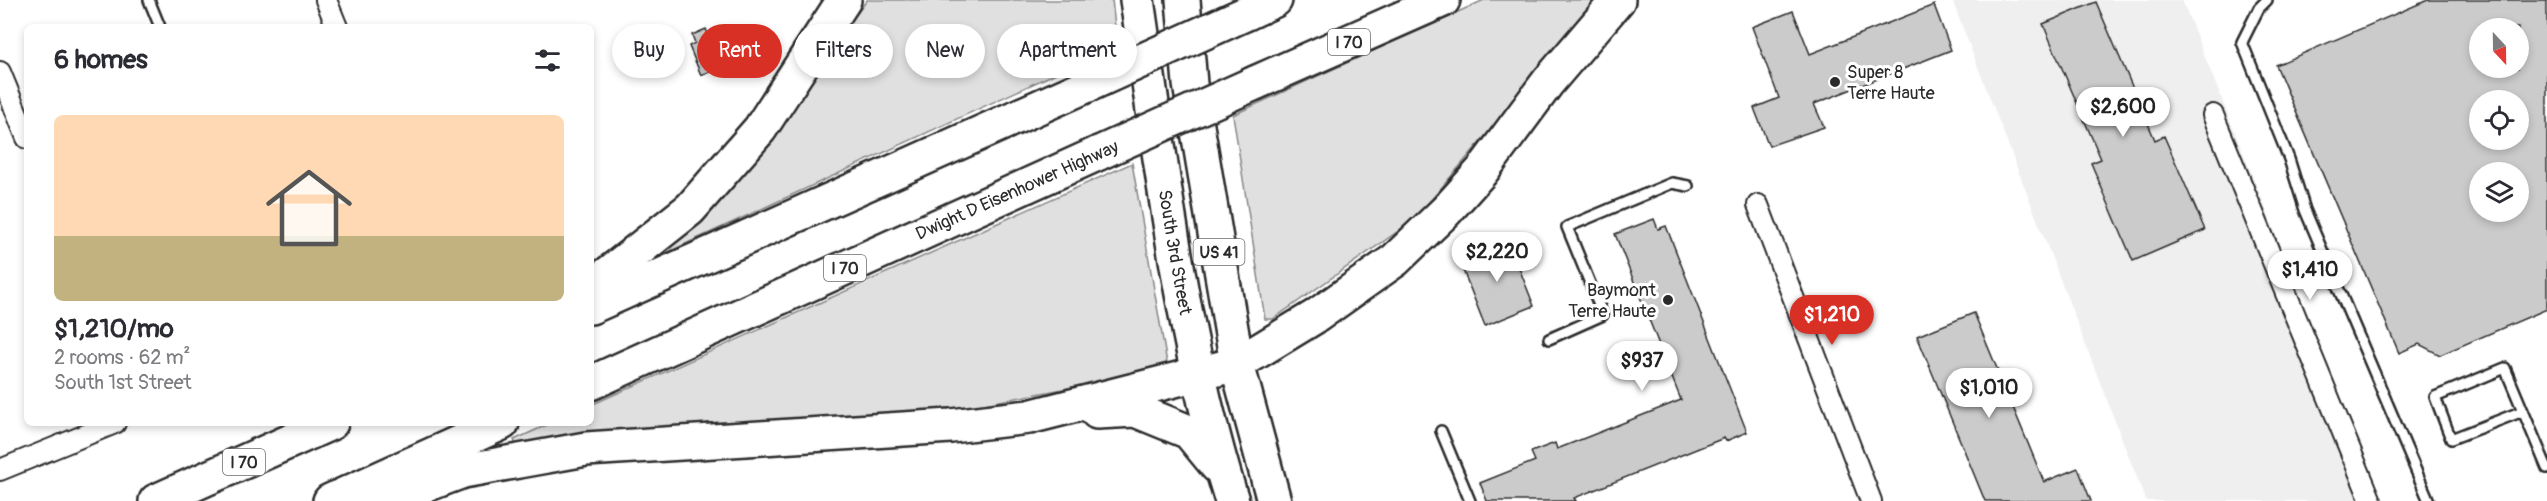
<!DOCTYPE html>
<meta charset="utf-8">
<style>
body{margin:0;font-family:Pangolin,sans-serif;background:#f7f7f7;color:#2b2b33;height:100vh;display:flex;flex-direction:column;font-size:22px;white-space:nowrap}
*{box-sizing:border-box;margin:0}
p{font-size:20px;color:#7c7c81}
.icon{flex:none;width:33px;height:33px;fill:none;stroke:currentColor;stroke-width:2;stroke-linecap:round;stroke-linejoin:round}
.map{position:relative;flex:1;overflow:hidden}
.drawer{position:absolute;left:24px;top:24px;width:570px;height:402px;display:flex;flex-direction:column;background:#fff;border-radius:9px;box-shadow:0 3px 9px #0003}
.drawer>*{flex:none}
.guide{position:absolute;left:612px;top:24px;width:570px;height:54px;display:flex;gap:12px}
.needle{width:39px;rotate:158deg}
.controls{position:absolute;left:2469px;top:18px;display:grid;gap:12px}
.controls a{display:grid;place-items:center;width:60px;height:60px;border-radius:50%;background:#fff;box-shadow:0 3px 9px #0003;font-size:30px}
.price{position:absolute;translate:-50% -51px;padding:0 14px;border-radius:21px;background:#fff;color:#222;font-size:20px;line-height:39px;filter:drop-shadow(0 2px 3px #0008)}
.price::after{content:'';position:absolute;left:50%;top:36px;width:18px;height:14px;margin-left:-9px;background:inherit;clip-path:polygon(0 0,100% 0,50% 100%)}
.price.current{background:#d93025;color:#fff}
ul{padding:0;list-style:none}
li{display:grid;align-content:center;gap:12px;height:318px;padding:0 30px}
li+li{border-top:2px solid #e1e1e2}
li span{display:grid;place-items:center;height:186px;border-radius:9px;color:#555}
li>.icon{margin-inline-start:auto}
span .icon{width:108px;height:108px;fill:#fffc;stroke-width:1}
li b{font-size:26px}
h2{display:flex;justify-content:space-between;align-items:center;height:72px;padding:0 30px;font-size:26px}
.chip{padding:0 21px;border-radius:27px;background:#fff;box-shadow:0 3px 9px #0003;font-size:21px;line-height:54px}
.chip.current{background:#d93025;color:#fff}
.map>svg:first-child{display:block}
.built{fill:#efefef}
.green{fill:#e0e0e0;stroke:#868686;stroke-width:1.5}
.building{fill:#cbcbcb;stroke:#2b2b2b;stroke-width:1.5;fill-rule:evenodd}
.lines{fill:none;stroke-linecap:round;stroke-linejoin:round}
.lane-casing{stroke:#2b2b2b;stroke-width:14}
.street-casing{stroke:#2b2b2b;stroke-width:24}
.highway-casing{stroke:#2b2b2b;stroke-width:38}
.lane{stroke:#fff;stroke-width:9}
.street{stroke:#fff;stroke-width:20}
.highway{stroke:#fff;stroke-width:33}
.highway-bridge-casing{stroke:#2b2b2b;stroke-width:38;stroke-linecap:butt}
.highway-bridge{stroke:#fff;stroke-width:33}
.poi-dot{fill:#2b2b2b;stroke:#fff;stroke-width:2}
.labels{text-anchor:middle;stroke-width:6;stroke-linejoin:round;paint-order:stroke}
.shield{fill:#fff;stroke:#6b6b6b;stroke-width:1.5}
.shield-label{font-size:16px;font-weight:bold;fill:#2b2b2b}
.poi-label{font-size:18px;fill:#2b2b2b;stroke:#fff;text-anchor:start}
.street-label{font-size:18px;fill:#2b2b2b;stroke:#fff}
</style>
<div class="map">
<svg width="2547" height="501" viewBox="0 0 2547 501">
<rect width="100%" height="100%" fill="#fff"/>
<filter id="ink" filterUnits="userSpaceOnUse"><feTurbulence type="fractalNoise" baseFrequency=".0167" numOctaves="2"/><feDisplacementMap in="SourceGraphic" scale="12" xChannelSelector="R" yChannelSelector="G"/><feConvolveMatrix kernelMatrix="1 2 1 2 8 2 1 2 1" color-interpolation-filters="sRGB"/></filter>
<g filter="url(#ink)">
<path class="built" d="M1952,0H2182L2383,501H2146Z"/>
<g class="green">
<path d="M867,0H1112L1115,27L1089,58L655,258L652,251L823,60Z"/>
<path d="M1484,0H1601L1414,220L1273,319H1265L1233,115Z"/>
<path d="M1132,163L1168,369L942,412L519,452L514,440L551,423H591V405Z"/>
</g>
<g class="building">
<path d="M2428,0H2547V309L2440,355L2419,344L2399,353L2276,65ZM2480,28H2518V68H2480ZM2480,100H2518V140H2480ZM2480,172H2518V212H2480Z"/>
<path d="M2096,2L2155,140L2164,136L2205,230L2133,261L2091,163L2101,159L2043,24Z"/>
<path d="M1934,5L1951,50L1814,104L1824,127L1769,146L1754,108L1779,98L1752,27L1793,11L1810,54Z"/>
<path d="M706,29L722,67L701,75L689,46L695,43L692,35Z"/>
<path d="M1654,219L1658,229L1666,226L1747,432L1726,441L1724,438L1574,498L1576,501H1487L1480,483L1535,461L1531,452L1555,443L1557,449L1681,400L1615,234Z"/>
<path d="M1508,240L1534,306L1485,326L1461,265L1479,252Z"/>
<path d="M1974,313L2044,482L2078,468L2091,501H1985L1917,336Z"/>
</g>
<g class="lines">
<defs>
<g id="lane">
<path d="M149,0L160,27"/>
<path d="M2267,0L2259,8L2242,42L2289,159L2305,210L2429,501"/>
<path d="M1549,339L1603,315L1567,227L1672,183L1688,186"/>
<path d="M2523,411L2451,439L2435,397L2505,368L2547,468"/>
<path d="M1441,431L1470,501"/>
</g>
<g id="street">
<path d="M326,0L337,27"/>
<path d="M0,72L27,138"/>
<path d="M2213,115L2371,501"/>
<path d="M1758,205L1871,501"/>
<path d="M0,470L115,423"/>
</g>
<g id="highway">
<path id="s1" d="M1137,0C1162,168 1181,339 1232,501"/>
<path d="M1183,0L1190,84L1237,364L1274,501"/>
<path d="M1247,13L1275,0"/>
<path d="M1255,83L1443,0"/>
<path d="M591,283L608,274L690,209L760,129L844,0"/>
<path d="M591,307L1088,85"/>
<path d="M591,383L1099,153"/>
<path d="M1097,412L1135,410L1189,432L1217,466"/>
<path d="M156,501L331,423"/>
<path d="M330,501L502,423"/>
<path d="M383,501L463,471L586,449L951,426L1029,417L1237,364L1316,316L1395,260L1446,211L1482,171L1548,82L1618,0"/>
</g>
</defs>
<use href="#lane" class="lane-casing"/>
<use href="#street" class="street-casing"/>
<use href="#highway" class="highway-casing"/>
<use href="#lane" class="lane"/>
<use href="#street" class="street"/>
<use href="#highway" class="highway"/>
<defs>
<g id="highway-bridge">
<path d="M1088,85L1247,13"/>
<path d="M1099,153L1255,83"/>
</g>
</defs>
<use href="#highway-bridge" class="highway-bridge-casing"/>
<use href="#highway-bridge" class="highway-bridge"/>
</g>
</g>
<g class="poi-dot">
<circle cx="1835" cy="82" r="6"/>
<circle cx="1668" cy="300" r="6"/>
</g>
<g class="labels">
<g class="shield">
<rect x="1328" y="29" width="42" height="26" rx="4.5"/>
<rect x="1193.5" y="239" width="51" height="26" rx="4.5"/>
<rect x="824" y="255" width="42" height="26" rx="4.5"/>
<rect x="223" y="449" width="42" height="26" rx="4.5"/>
</g>
<g class="shield-label">
<text x="1349" y="48">I 70</text>
<text x="1219" y="258">US 41</text>
<text x="845" y="274">I 70</text>
<text x="244" y="468">I 70</text>
</g>
<g class="poi-label">
<text x="1847" y="78">Super 8<tspan x="1847" dy="21">Terre Haute</tspan></text>
<text x="1656" y="296" text-anchor="end">Baymont<tspan x="1656" dy="21">Terre Haute</tspan></text>
</g>
<g class="street-label">
<text transform="translate(1017 190) rotate(-24)" y="6">Dwight D Eisenhower Highway</text>
<text dy="6" stroke="none"><textPath href="#s1" startOffset="255">South 3rd Street</textPath></text>
</g>
</g>
</svg>
<div class="controls">
<a><svg class="needle" viewBox="-14 -14 28 28"><path d="M0-13l5 13h-10z" fill="#e53935"/><path d="M0 13l5-13h-10z" fill="#7c7c81"/></svg></a>
<a><svg class="icon" aria-label="locate" viewBox="0 0 24 24"><circle cx="12" cy="12" r="6"/><path d="M12 2v4M12 18v4M2 12h4M18 12h4"/></svg></a>
<a><svg class="icon" aria-label="layers" viewBox="0 0 24 24"><path d="M12 4l9 5-9 5-9-5zM3 14l9 5 9-5"/></svg></a>
</div>
<b class="price" style="left:2123px;top:138px">$2,600</b>
<b class="price" style="left:1497px;top:283px">$2,220</b>
<b class="price" style="left:2310px;top:301px">$1,410</b>
<b class="price current" style="left:1832px;top:346px">$1,210</b>
<b class="price" style="left:1642px;top:392px">$937</b>
<b class="price" style="left:1989px;top:419px">$1,010</b>
<div class="guide">
<a class="chip">Buy</a>
<a class="chip current">Rent</a>
<a class="chip">Filters</a>
<a class="chip">New</a>
<a class="chip">Apartment</a>
</div>
<section class="drawer">
<h2>6 homes<svg class="icon" aria-label="filters" viewBox="0 0 24 24"><path d="M4 7h16M4 17h16"/><circle cx="9" cy="7" r="2"/><circle cx="15" cy="17" r="2"/></svg></h2>
<ul>
<li><span style="background:linear-gradient(#ffd9b3 65%,#c2b280 0)"><svg class="icon" aria-label="home" viewBox="0 0 24 24"><path d="M3 11l9-7 9 7M6 9v11h12V9"/></svg></span><div><b>$1,210/mo</b><p>2 rooms · 62 m²</p><p>South 1st Street</p></div></li>
</ul>
</section>
</div>
